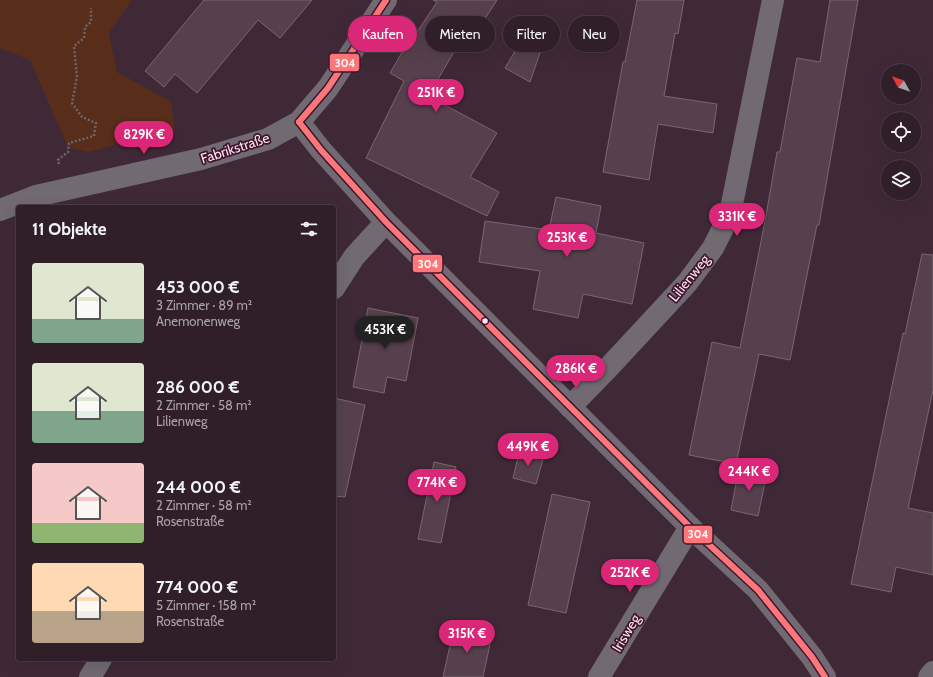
<!DOCTYPE html>
<html lang="de">
<meta charset="utf-8">
<style>
body{margin:0;font-family:Cabin,sans-serif;background:#382731;color:#f1f3f6;height:100vh;display:flex;flex-direction:column;font-size:15px;white-space:nowrap}
*{box-sizing:border-box;margin:0}
p{font-size:13px;color:#a8a2a8}
.icon{flex:none;width:22px;height:22px;fill:none;stroke:currentColor;stroke-width:2;stroke-linecap:round;stroke-linejoin:round}
.map{position:relative;flex:1;overflow:hidden}
.side{position:absolute;left:16px;top:205px;width:320px;height:456px;display:flex;flex-direction:column;background:#301f29;border-radius:4px;box-shadow:0 4px 16px #0002,0 0 0 1px #4b3d46}
.side>*{flex:none}
.guide{position:absolute;left:348px;top:16px;width:380px;height:36px;display:flex;gap:8px}
.needle{width:26px;rotate:310deg}
.tools{position:absolute;left:881px;top:64px;display:grid;gap:8px}
.tools a{display:grid;place-items:center;width:40px;height:40px;border-radius:50%;background:#301f29;box-shadow:0 4px 16px #0002,0 0 0 1px #4b3d46;font-size:20px}
.price{position:absolute;translate:-50% -34px;padding:0 9px;border-radius:14px;background:#db2777;color:#fff;font-size:13px;line-height:26px;filter:drop-shadow(0 1px 2px #0008)}
.price::after{content:'';position:absolute;left:50%;top:24px;width:12px;height:9px;margin-left:-6px;background:inherit;clip-path:polygon(0 0,100% 0,50% 100%)}
.price.selected{background:#222;color:#fff}
ul{padding:0;list-style:none}
li{display:flex;align-items:center;gap:12px;height:100px;padding:0 16px}
li span{display:grid;place-items:center;flex:none;width:112px;height:80px;border-radius:4px;color:#555}
li>.icon{margin-inline-start:auto}
span .icon{width:48px;height:48px;fill:#fffc;stroke-width:1}
li b{font-size:17px}
h2{display:flex;justify-content:space-between;align-items:center;height:48px;padding:0 16px;font-size:17px}
.tag{padding:0 14px;border-radius:18px;background:#301f29;box-shadow:0 4px 16px #0002,0 0 0 1px #4b3d46;font-size:14px;line-height:36px}
.tag.selected{background:#db2777;color:#fff}
.map>svg:first-child{display:block}
.green{fill:#582d1a}
.building{fill:#56404d;stroke:#796671}
.lines{fill:none;stroke-linecap:round;stroke-linejoin:round}
.path{stroke:#6f646d;stroke-width:2.5;stroke-dasharray:2 2;stroke-linecap:butt}
.street{stroke:#716a73;stroke-width:22}
.bus-1-casing{stroke:#3e162e;stroke-width:9}
.bus-1{stroke:#fd767a;stroke-width:6}
.bus-dot{fill:#fee2f0;stroke:#3e162e;stroke-width:1.5}
.labels{text-anchor:middle;stroke-width:3.5;stroke-linejoin:round;paint-order:stroke}
.street-label{font-size:14px;fill:#fee2f0;stroke:#3e162e}
.line-badge{stroke:#3e162e;stroke-width:1.5}
.badge-label{font-size:11px;text-anchor:middle;font-weight:bold;fill:#fff}
</style>
<div class="map">
<svg width="933" height="677" viewBox="0 0 933 677">
<rect width="100%" height="100%" fill="#402937"/>
<path class="green" d="M0,0H132L109,33L117,72L171,102L175,129L88,152L68,147L30,60L0,48Z"/>
<g class="building">
<path d="M204,0H312L280,38L258,20L197,93L175,74L164,87L145,71Z"/>
<path d="M433,0H497L479,28L471,23L428,96L497,133L470,177L499,192L487,216L366,158L404,81L390,73L415,30L417,32L437,2Z"/>
<path d="M637,0H684L678,34L675,33L664,96L717,104L713,133L658,124L649,180L603,172L623,62H625Z"/>
<path d="M830,0H858L819,225H817L790,360L759,354L736,464L689,455L712,342L740,348L766,216L777,152H780L797,58L820,62Z"/>
<path d="M523,38L541,50L530,82L505,68Z"/>
<path d="M556,197L601,206L596,233L644,243L632,304L583,294L578,318L533,309L540,271L479,262L485,221L549,230Z"/>
<path d="M922,254L933,255V390L908,508L933,513V575L896,567L891,592L851,584L903,333L905,334Z"/>
<path d="M368,308L418,318L406,381L387,377L384,393L353,387Z"/>
<path d="M334,398L365,405L345,497L334,496Z"/>
<path d="M520,449L544,456L536,484L513,478Z"/>
<path d="M434,462L456,467L441,543L418,539Z"/>
<path d="M739,468L767,473L758,516L731,510Z"/>
<path d="M552,494L590,502L566,613L528,605Z"/>
<path d="M454,627L492,635L483,677H443Z"/>
</g>
<g class="lines">
<path class="path" d="M59,164L58,160L68,152L69,143L94,136L96,123L82,117L72,103L77,77L74,46L84,38L85,27L91,22V8"/>
<g class="street">
<path d="M299,122L321,150L386,222L690,527L758,590L812,657L825,677"/>
<path d="M0,210L36,196L201,159L268,139L299,122L328,88L386,0"/>
<path d="M334,288L354,257L386,222"/>
<path d="M570,407L609,367L687,283L713,248L730,214L773,0"/>
<path d="M90,677L101,659"/>
<path d="M599,677L690,527"/>
<path d="M929,677L933,672"/>
</g>
<defs>
<g id="bus-1">
<path d="M299,122L321,150L386,222L690,527L758,590L812,657L825,677"/>
<path d="M299,122L328,88L386,0"/>
</g>
</defs>
<use href="#bus-1" class="bus-1-casing"/>
<use href="#bus-1" class="bus-1"/>
</g>
<circle class="bus-dot" cx="485" cy="321" r="3.5"/>
<g class="labels">
<g class="street-label">
<text transform="translate(235 148) rotate(-18)" y="5">Fabrikstraße</text>
<text transform="translate(689 278) rotate(-51)" y="5">Lilienweg</text>
<text transform="translate(626 633) rotate(-59)" y="5">Irisweg</text>
</g>
</g>
<g class="line-badge">
<rect x="329" y="53" width="31" height="19" rx="4" fill="#fd767a"/>
<rect x="412" y="254" width="31" height="19" rx="4" fill="#fd767a"/>
<rect x="683" y="525" width="30" height="19" rx="4" fill="#fd767a"/>
</g>
<g class="badge-label">
<text x="345" y="67">304</text>
<text x="428" y="268">304</text>
<text x="698" y="538">304</text>
</g>
</svg>
<div class="tools">
<a><svg class="needle" viewBox="-14 -14 28 28"><path d="M0-13l5 13h-10z" fill="#e53935"/><path d="M0 13l5-13h-10z" fill="#a8a2a8"/></svg></a>
<a><svg class="icon" aria-label="locate" viewBox="0 0 24 24"><circle cx="12" cy="12" r="6"/><path d="M12 2v4M12 18v4M2 12h4M18 12h4"/></svg></a>
<a><svg class="icon" aria-label="layers" viewBox="0 0 24 24"><path d="M12 4l9 5-9 5-9-5zM3 14l9 5 9-5"/></svg></a>
</div>
<b class="price" style="left:436px;top:113px">251K €</b>
<b class="price" style="left:144px;top:155px">829K €</b>
<b class="price" style="left:737px;top:237px">331K €</b>
<b class="price" style="left:567px;top:258px">253K €</b>
<b class="price selected" style="left:385px;top:350px">453K €</b>
<b class="price" style="left:576px;top:389px">286K €</b>
<b class="price" style="left:528px;top:467px">449K €</b>
<b class="price" style="left:749px;top:492px">244K €</b>
<b class="price" style="left:437px;top:503px">774K €</b>
<b class="price" style="left:630px;top:593px">252K €</b>
<b class="price" style="left:467px;top:654px">315K €</b>
<div class="guide">
<a class="tag selected">Kaufen</a>
<a class="tag">Mieten</a>
<a class="tag">Filter</a>
<a class="tag">Neu</a>
</div>
<section class="side">
<h2>11 Objekte<svg class="icon" aria-label="filters" viewBox="0 0 24 24"><path d="M4 7h16M4 17h16"/><circle cx="9" cy="7" r="2"/><circle cx="15" cy="17" r="2"/></svg></h2>
<ul>
<li><span style="background:linear-gradient(#dfe7d0 70%,#7fa58c 0)"><svg class="icon" aria-label="home" viewBox="0 0 24 24"><path d="M3 11l9-7 9 7M6 9v11h12V9"/></svg></span><div><b>453 000 €</b><p>3 Zimmer · 89 m²</p><p>Anemonenweg</p></div></li>
<li><span style="background:linear-gradient(#dfe7d0 60%,#7fa58c 0)"><svg class="icon" aria-label="home" viewBox="0 0 24 24"><path d="M3 11l9-7 9 7M6 9v11h12V9"/></svg></span><div><b>286 000 €</b><p>2 Zimmer · 58 m²</p><p>Lilienweg</p></div></li>
<li><span style="background:linear-gradient(#f6c9c9 75%,#8fb573 0)"><svg class="icon" aria-label="home" viewBox="0 0 24 24"><path d="M3 11l9-7 9 7M6 9v11h12V9"/></svg></span><div><b>244 000 €</b><p>2 Zimmer · 58 m²</p><p>Rosenstraße</p></div></li>
<li><span style="background:linear-gradient(#ffd9b3 60%,#b9a48a 0)"><svg class="icon" aria-label="home" viewBox="0 0 24 24"><path d="M3 11l9-7 9 7M6 9v11h12V9"/></svg></span><div><b>774 000 €</b><p>5 Zimmer · 158 m²</p><p>Rosenstraße</p></div></li>
</ul>
</section>
</div>
